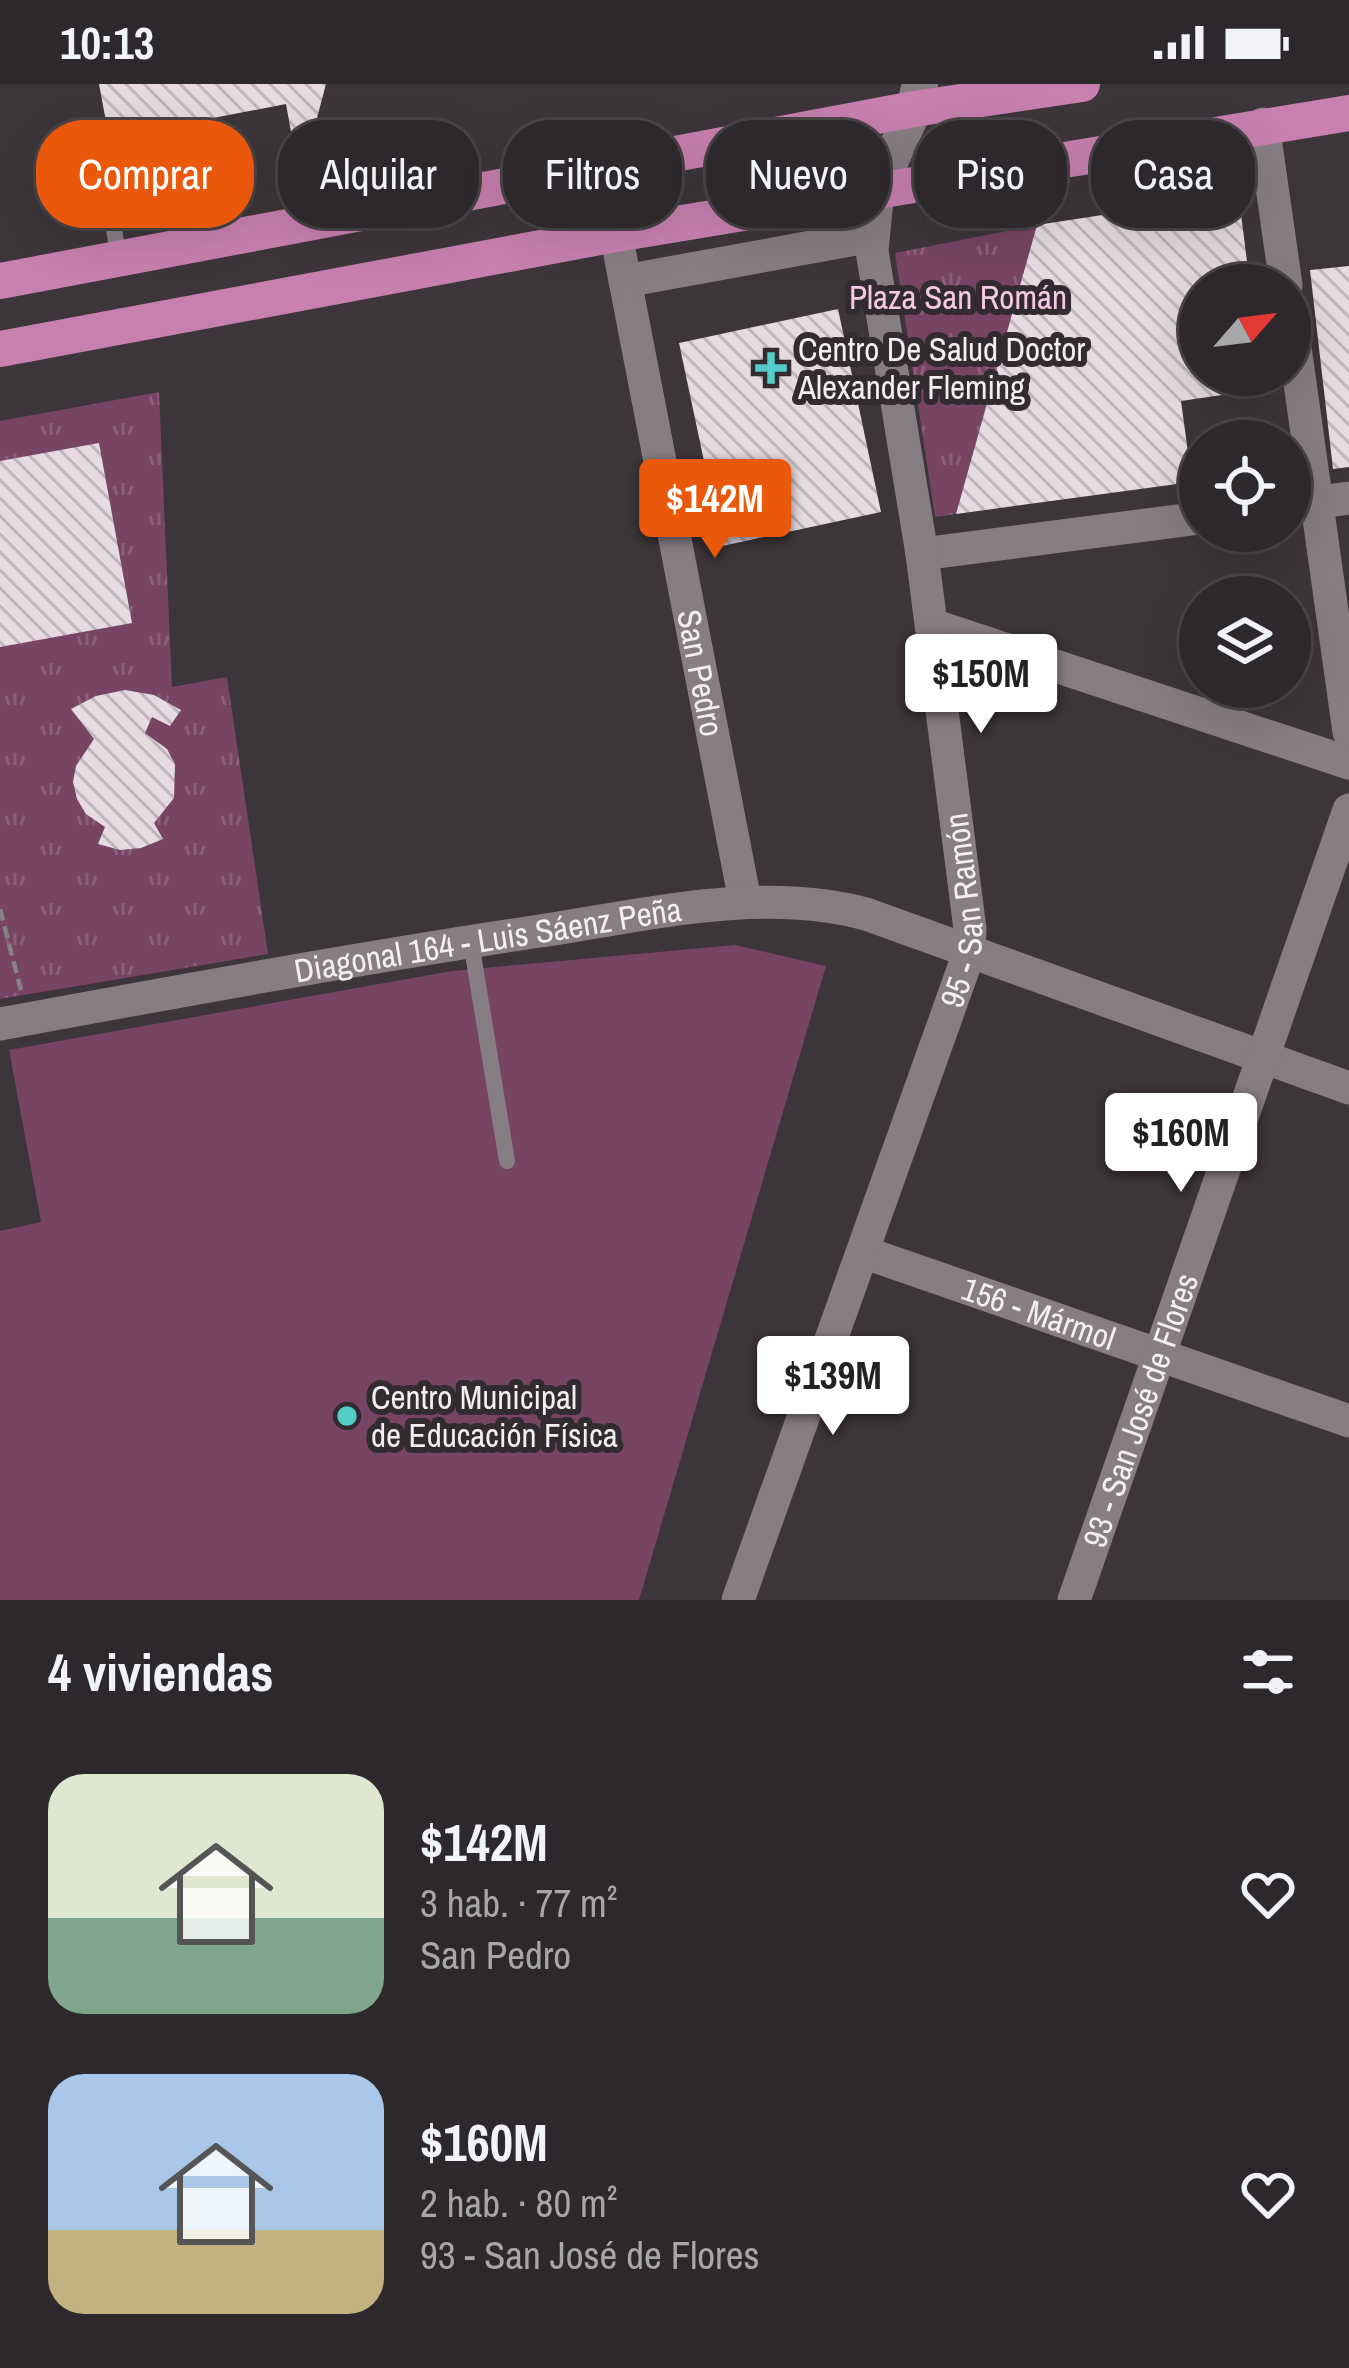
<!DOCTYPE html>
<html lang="es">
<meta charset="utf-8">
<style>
body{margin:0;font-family:"Archivo Narrow",sans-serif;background:#353033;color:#f1f3f6;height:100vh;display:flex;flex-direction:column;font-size:45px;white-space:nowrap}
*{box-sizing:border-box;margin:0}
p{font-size:39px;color:#a7a6a9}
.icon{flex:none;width:66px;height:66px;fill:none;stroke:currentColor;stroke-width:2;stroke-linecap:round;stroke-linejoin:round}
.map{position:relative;height:1516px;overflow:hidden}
.side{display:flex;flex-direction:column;background:#2d282b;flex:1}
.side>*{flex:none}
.banner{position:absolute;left:36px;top:36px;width:1278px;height:108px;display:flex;gap:24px}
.needle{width:78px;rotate:62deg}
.tools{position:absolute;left:1179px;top:180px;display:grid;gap:24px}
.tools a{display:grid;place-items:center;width:132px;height:132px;border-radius:50%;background:#2d282b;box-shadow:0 12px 48px #0002,0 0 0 3px #484447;font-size:60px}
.price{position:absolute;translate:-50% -102px;padding:0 27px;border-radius:12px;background:#fff;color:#222;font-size:39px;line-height:78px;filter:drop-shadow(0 3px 6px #0008)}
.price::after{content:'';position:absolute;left:50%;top:72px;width:36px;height:27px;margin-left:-18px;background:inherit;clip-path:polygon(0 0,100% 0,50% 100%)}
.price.active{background:#ea580c;color:#fff}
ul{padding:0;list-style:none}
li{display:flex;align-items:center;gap:36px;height:300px;padding:0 48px}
li span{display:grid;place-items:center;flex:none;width:336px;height:240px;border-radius:36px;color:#555}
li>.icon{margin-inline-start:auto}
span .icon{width:144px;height:144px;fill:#fffc;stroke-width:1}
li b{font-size:51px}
h2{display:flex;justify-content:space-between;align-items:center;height:144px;padding:0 48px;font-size:51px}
.chip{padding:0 42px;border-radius:48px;background:#2d282b;box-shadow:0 12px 48px #0002,0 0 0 3px #484447;font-size:42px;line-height:108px}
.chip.active{background:#ea580c;color:#fff}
.status{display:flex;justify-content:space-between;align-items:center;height:84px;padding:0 60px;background:#2d282b;direction:ltr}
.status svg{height:33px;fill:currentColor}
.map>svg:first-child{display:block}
.park{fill:url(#park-tufts)}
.garden{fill:#774464}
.building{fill:url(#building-back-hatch)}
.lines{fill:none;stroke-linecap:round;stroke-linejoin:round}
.path{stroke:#888285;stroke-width:4.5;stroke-dasharray:12 6;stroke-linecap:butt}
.lane{stroke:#877e83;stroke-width:16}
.street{stroke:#877e83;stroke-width:33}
.secondary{stroke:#877e83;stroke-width:36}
.primary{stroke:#c880af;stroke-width:36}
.poi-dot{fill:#53cdc9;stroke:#322b2f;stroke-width:4.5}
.labels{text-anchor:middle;stroke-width:12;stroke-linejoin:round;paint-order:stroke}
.park-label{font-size:33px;fill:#f6cae4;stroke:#322b2f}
.poi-label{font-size:33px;fill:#f4eff1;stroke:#322b2f;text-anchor:start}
.street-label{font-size:33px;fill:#f4eff1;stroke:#322b2f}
</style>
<div class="status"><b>10:13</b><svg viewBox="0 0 49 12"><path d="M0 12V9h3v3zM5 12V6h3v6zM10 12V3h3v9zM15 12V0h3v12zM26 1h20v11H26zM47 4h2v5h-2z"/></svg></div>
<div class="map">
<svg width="1349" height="1516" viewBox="0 0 1349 1516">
<defs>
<pattern id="park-tufts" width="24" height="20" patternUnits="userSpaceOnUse" patternTransform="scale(3)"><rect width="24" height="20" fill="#774464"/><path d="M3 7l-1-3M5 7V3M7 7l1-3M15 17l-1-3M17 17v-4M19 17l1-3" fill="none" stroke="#8b5f7b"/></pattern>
<pattern id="building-back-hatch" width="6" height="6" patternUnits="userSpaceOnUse" patternTransform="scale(3)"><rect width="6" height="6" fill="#e5dbe1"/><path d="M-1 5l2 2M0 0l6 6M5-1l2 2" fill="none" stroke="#beb6bb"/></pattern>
</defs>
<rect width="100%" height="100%" fill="#3c3539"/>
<g class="park">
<path d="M1037,141L956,430L935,433L895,169Z"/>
<path d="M159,308L172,603L227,593L268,870L0,915V337Z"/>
</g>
<path class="garden" d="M735,861L826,882L639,1516H0V1147L41,1138L9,966L452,887Z"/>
<g class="building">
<path d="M99,0H326L308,68L295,70L286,20L109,54Z"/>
<path d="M1226,112L1240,122L1250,201H1200V291H1262L1263,305L1181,317L1192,398L956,430L1037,141Z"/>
<path d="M1349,182V383L1333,385L1310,186Z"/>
<path d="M838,225L881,428L722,462L679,259Z"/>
<path d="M99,359L132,539L0,563V377Z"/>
<path d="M125,606L154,611L181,626L170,642L152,633L145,649L167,665L175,680L174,714L154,739L163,755L141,764L120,766L98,760L105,743L86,730L77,715L73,698L76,682L94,655L71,625L96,612Z"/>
</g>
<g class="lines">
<path class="path" d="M0,825L21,906"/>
<g class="lane">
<path d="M104,89L119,174"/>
<path d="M471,858L507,1077"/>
</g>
<g class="street">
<path d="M1263,40L1286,201"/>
<path id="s1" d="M616,150L745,817"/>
<path d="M625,197L872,152"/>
<path d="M1290,228L1349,648"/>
<path d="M1290,422L1349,414"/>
<path d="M922,470L1200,434"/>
<path d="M932,541L1349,679"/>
<path id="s2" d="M0,940C179,907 360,874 540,847C647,831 759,802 866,830L1349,1004"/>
<path id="s3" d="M863,1168L1349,1337"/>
<path id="s4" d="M738,1516L969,869L970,845L922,470L872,167L878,105"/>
<path id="s5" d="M1074,1516L1349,726"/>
</g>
<path class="secondary" d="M878,105L914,25L920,0"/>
<g class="primary">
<path d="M0,197L914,25L1082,0"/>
<path d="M0,265L616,150L1349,29"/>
</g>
</g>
<g class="poi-dot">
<path d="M765 266h12v12h12v12h-12v12h-12v-12h-12v-12h12z"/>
<circle cx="347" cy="1332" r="12"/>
</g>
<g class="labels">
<g class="park-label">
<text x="958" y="225">Plaza San Román</text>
</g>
<g class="poi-label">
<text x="798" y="277">Centro De Salud Doctor<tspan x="798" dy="38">Alexander Fleming</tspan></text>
<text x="371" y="1325">Centro Municipal<tspan x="371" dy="38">de Educación Física</tspan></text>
</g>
<g class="street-label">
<text dy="12" stroke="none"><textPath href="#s1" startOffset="447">San Pedro</textPath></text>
<text dy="12" stroke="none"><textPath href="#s4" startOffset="729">95 - San Ramón</textPath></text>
<text dy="12" stroke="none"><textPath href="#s2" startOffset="495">Diagonal 164 - Luis Sáenz Peña</textPath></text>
<text dy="12" stroke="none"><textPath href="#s3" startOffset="186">156 - Mármol</textPath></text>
<text dy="12" stroke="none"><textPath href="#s5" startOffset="201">93 - San José de Flores</textPath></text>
</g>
</g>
</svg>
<div class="tools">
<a><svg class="needle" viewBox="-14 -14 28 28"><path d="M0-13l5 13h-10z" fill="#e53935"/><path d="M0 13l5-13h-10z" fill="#a7a6a9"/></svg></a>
<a><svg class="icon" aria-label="locate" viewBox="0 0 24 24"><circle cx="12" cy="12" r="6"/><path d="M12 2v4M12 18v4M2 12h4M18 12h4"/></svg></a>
<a><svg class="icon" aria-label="layers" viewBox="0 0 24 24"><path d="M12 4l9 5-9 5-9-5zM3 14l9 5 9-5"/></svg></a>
</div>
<b class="price active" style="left:715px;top:477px">$142M</b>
<b class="price" style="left:981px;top:652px">$150M</b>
<b class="price" style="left:1181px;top:1111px">$160M</b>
<b class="price" style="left:833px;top:1354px">$139M</b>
<div class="banner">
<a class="chip active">Comprar</a>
<a class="chip">Alquilar</a>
<a class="chip">Filtros</a>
<a class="chip">Nuevo</a>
<a class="chip">Piso</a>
<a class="chip">Casa</a>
</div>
</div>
<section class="side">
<h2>4 viviendas<svg class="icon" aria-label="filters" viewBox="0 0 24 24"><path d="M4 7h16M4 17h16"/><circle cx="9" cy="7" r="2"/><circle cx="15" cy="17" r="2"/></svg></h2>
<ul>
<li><span style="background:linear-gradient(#dfe7d0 60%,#7fa58c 0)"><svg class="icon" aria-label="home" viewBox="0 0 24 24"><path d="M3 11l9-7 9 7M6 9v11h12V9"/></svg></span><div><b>$142M</b><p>3 hab. · 77 m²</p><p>San Pedro</p></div><svg class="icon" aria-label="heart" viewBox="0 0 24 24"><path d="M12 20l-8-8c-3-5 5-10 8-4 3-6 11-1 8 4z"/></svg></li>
<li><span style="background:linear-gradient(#a9c7e8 65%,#c2b280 0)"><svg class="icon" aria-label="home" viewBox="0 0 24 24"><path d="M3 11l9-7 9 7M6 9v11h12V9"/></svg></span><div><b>$160M</b><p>2 hab. · 80 m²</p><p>93 - San José de Flores</p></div><svg class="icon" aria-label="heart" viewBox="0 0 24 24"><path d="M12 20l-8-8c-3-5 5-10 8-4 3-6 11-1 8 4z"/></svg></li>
</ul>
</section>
